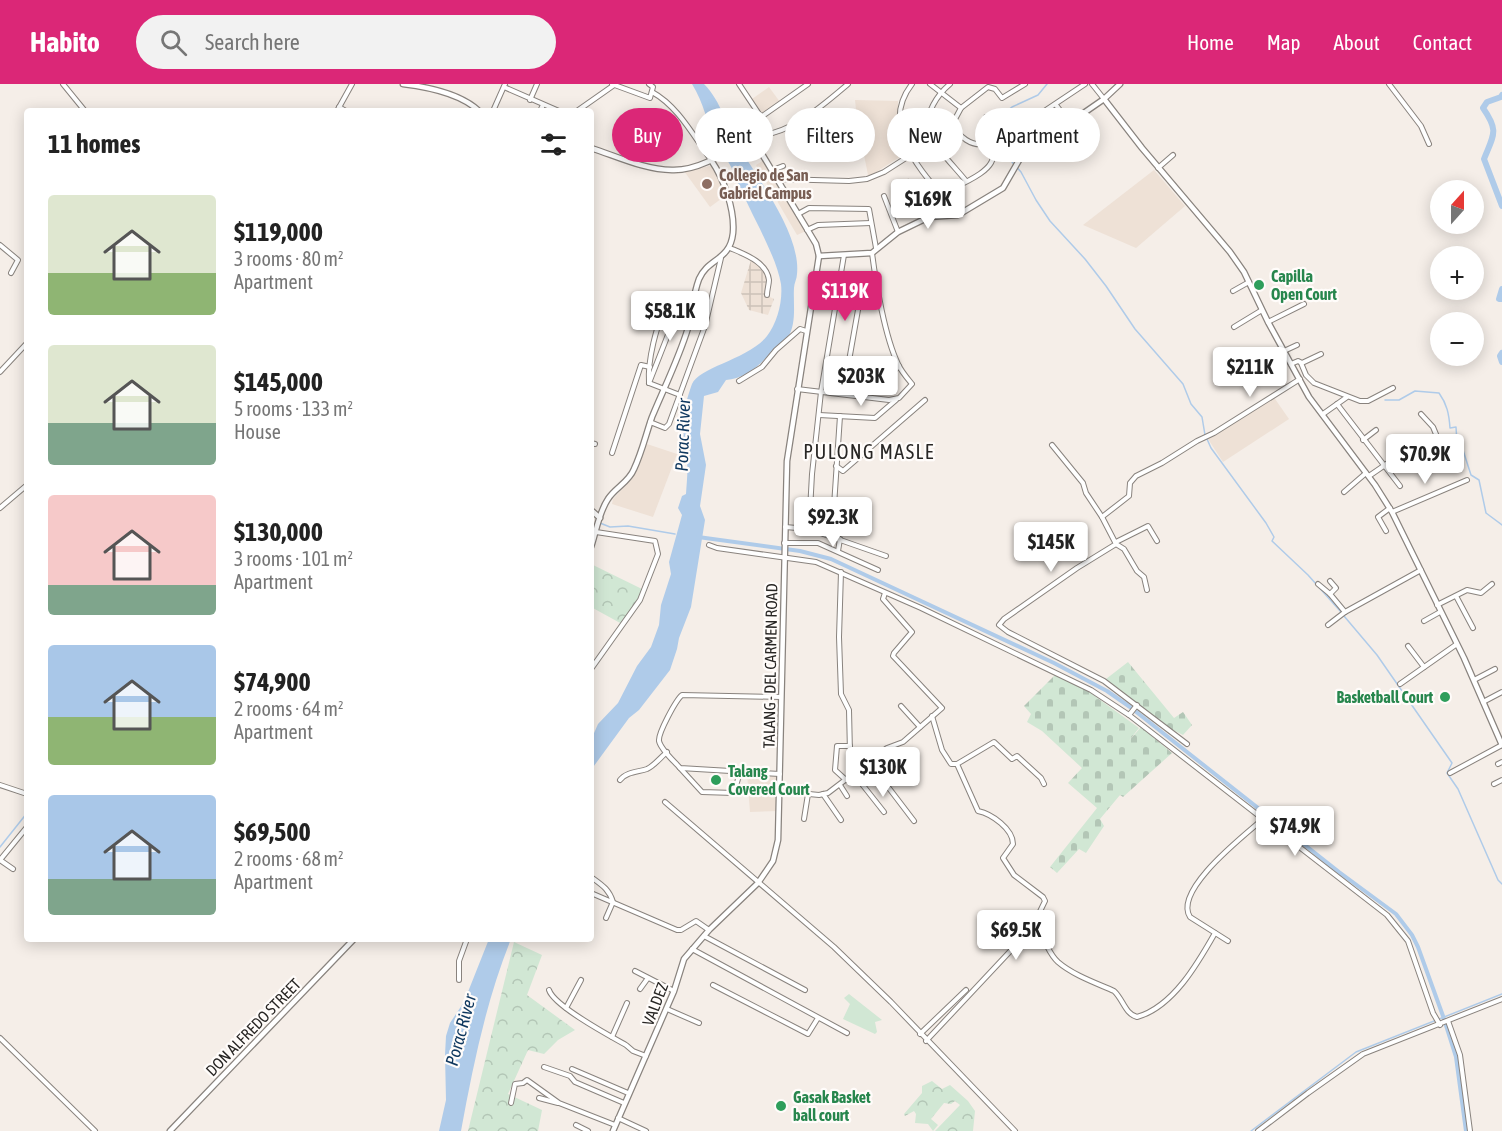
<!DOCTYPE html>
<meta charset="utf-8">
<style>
body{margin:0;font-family:"Asap Condensed",sans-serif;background:#f2f2f2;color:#222;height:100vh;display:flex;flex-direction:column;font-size:22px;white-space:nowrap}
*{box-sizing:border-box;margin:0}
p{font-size:20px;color:#767676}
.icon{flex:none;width:33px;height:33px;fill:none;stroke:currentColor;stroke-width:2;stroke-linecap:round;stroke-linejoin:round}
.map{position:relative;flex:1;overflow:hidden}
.panel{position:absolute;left:24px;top:24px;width:570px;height:834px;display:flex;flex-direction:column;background:#fff;border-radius:6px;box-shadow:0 3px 15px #0003}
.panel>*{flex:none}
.top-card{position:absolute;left:612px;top:24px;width:570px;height:54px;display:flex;gap:12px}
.needle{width:39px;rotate:21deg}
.fabs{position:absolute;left:1430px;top:96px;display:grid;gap:12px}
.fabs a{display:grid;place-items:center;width:54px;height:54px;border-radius:50%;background:#fff;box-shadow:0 3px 15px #0003;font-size:30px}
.price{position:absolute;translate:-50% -51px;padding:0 14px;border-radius:6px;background:#fff;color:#222;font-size:20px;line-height:39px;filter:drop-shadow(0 2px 3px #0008)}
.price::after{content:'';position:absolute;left:50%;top:36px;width:18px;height:14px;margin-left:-9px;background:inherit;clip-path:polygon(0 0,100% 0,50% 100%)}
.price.current{background:#db2777;color:#fff}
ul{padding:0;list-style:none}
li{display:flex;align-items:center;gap:18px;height:150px;padding:0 24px}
li span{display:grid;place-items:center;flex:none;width:168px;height:120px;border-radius:6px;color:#555}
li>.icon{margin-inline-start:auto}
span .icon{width:72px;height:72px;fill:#fffc;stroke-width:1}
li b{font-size:26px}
h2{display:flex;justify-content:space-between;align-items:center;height:72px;padding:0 24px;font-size:26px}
.tag{padding:0 21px;border-radius:27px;background:#fff;box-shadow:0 3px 15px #0003;font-size:21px;line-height:54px}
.tag.current{background:#db2777;color:#fff}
header{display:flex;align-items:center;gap:36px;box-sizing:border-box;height:84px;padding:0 30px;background:#db2777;color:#fff}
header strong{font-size:28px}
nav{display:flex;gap:33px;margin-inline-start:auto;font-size:21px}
.search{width:420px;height:54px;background:#f2f2f2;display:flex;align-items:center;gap:15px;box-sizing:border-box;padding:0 21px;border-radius:33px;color:#767676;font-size:22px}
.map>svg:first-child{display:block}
.built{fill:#eee1d6}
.industrial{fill:url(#industrial-grid)}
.green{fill:#d1e7d4}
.forest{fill:url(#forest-crowns)}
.cemetery{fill:url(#cemetery-stones)}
.water{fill:#afcbe9}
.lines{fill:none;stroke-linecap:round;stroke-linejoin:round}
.stream{stroke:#afcbe9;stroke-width:1.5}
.canal{stroke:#afcbe9;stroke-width:4}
.river{stroke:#afcbe9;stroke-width:6}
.minor-casing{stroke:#89837e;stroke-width:6}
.tertiary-casing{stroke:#89837e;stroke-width:7}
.minor{stroke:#fff;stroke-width:4}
.tertiary{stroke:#fff;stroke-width:4.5}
.education-dot{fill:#8d6e63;stroke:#fffcfa;stroke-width:2}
.leisure-dot{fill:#2e9e5b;stroke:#fffcfa;stroke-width:2}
.labels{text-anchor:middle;stroke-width:4.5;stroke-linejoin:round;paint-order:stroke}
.education-label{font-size:16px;font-weight:bold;fill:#785e54;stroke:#fffcfa;text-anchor:start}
.leisure-label{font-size:16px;font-weight:bold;fill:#27864d;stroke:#fffcfa;text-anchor:start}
.street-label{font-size:16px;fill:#282624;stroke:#fffcfa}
.water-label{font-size:18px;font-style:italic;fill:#0f385f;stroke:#fffcfa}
.quarter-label{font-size:20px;letter-spacing:1.5px;fill:#282624;stroke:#fffcfa}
</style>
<header>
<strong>Habito</strong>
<div class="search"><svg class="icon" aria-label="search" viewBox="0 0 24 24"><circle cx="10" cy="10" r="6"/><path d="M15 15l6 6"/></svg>Search here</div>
<nav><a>Home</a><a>Map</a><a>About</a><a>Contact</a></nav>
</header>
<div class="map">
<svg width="1502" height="1047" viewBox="0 0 1502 1047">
<defs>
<pattern id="industrial-grid" width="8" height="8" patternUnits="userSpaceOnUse" patternTransform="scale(1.5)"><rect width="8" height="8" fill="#eee1d6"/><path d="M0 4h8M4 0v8" fill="none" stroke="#ccc1b8"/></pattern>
<pattern id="forest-crowns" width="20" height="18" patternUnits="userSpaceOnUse" patternTransform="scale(1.5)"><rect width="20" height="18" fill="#d1e7d4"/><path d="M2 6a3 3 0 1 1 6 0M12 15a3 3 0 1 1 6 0" fill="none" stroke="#b3c6b6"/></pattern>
<pattern id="cemetery-stones" width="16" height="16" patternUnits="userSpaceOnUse" patternTransform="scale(1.5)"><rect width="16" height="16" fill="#d1e7d4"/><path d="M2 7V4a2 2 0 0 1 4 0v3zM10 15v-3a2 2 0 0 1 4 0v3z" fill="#b3c6b6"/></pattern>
</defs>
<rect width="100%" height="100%" fill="#f5eee8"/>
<g class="built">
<path d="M769,3L780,18L763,30L752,15Z"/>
<path d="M855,16L898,17V48L906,69L870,92L868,91L862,61L859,52Z"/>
<path d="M764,76L806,147L797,151L756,81Z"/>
<path d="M710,82L714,83L717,88L725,112L710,123L684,87Z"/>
<path d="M1154,86L1185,122L1136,164L1083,141Z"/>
<path d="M1273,312L1289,335L1223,378L1208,355Z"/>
<path d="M647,360L677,370L653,433L612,420L613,415L632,395Z"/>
<path d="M747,689L778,691V727L750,728Z"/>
</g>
<path class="industrial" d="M751,176L761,181L768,197L766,211L774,215L768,231L749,226L741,209Z"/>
<path class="green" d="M849,910L882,936L875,938L877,948L875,950L843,935L850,920L844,914Z"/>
<g class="forest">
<path d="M591,480L642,505L638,516L622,540L591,523Z"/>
<path d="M514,858L542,871L527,911L575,946L558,956L544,970L528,966L508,1010L542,1026L538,1047H468Z"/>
<path d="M932,997L942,1005L950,1001L968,1017L975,1027L973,1047H935L960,1021L955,1017L951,1020L944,1019L931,1035L938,1041L933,1047L928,1040L915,1039L916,1030L914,1027L905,1032L904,1030L922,1009V1002Z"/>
</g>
<g class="cemetery">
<path d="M1128,578L1174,634L1183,628L1192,641L1183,651L1169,644L1106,595Z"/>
<path d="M1056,590L1085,605L1139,644L1128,658L1141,643L1172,669L1123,713L1120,711L1100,735L1104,742L1086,769L1079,765L1057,789L1050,783L1097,724L1068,699L1082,684L1042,647L1027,638L1031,630L1024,622Z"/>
</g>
<g class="water">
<path d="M692,0H704C721,17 727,43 739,63C759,96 801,151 797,190C797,195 794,199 794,204C793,219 797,239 788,253C784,259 776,263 771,268C760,282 744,295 726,296L718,308L704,312L700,350L706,381L700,422L705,436L691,523L679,554L677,565L670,586L639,626L629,634L591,686V656L598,640L618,619L637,582L651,563L659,541L661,521L671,490L669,478L682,431L678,424L682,412L686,410C687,393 690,374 682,359C685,351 683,344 683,336C684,325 688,311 692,300C699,283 749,275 767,252C777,239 783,218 781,200C778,182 768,162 760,145C750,126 741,106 733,87C729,77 721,68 716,59C707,39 704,19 692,0Z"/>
<path d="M489,855H511C486,917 473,982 461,1047H439L446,1016L445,971L446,952L450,939L464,918Z"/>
</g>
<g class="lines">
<g class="stream">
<path d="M1047,0L1038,11L1012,23L992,38L994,51L1003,61L1012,78L1021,88L1036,116L1050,137L1085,175L1106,202L1135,245L1183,300L1191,320L1202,333L1205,351"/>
<path d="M1385,316H1399L1415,307L1439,309C1447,320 1449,330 1450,344L1456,343L1457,359L1462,363L1471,391L1479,396L1486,429L1502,441"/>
<path d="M1207,355L1211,364L1266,439L1274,453L1272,457L1308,491L1341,528"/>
<path d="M600,439L610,443L628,442L675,450"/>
<path d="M1344,532L1377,571L1452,679L1447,689L1458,705L1498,796L1502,800"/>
<path d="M0,763L27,729"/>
<path d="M1251,1047L1356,968L1502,910"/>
</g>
<path class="canal" d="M698,453L800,467L831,475L1054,579L1107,607L1130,623L1339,788L1396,830L1412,851L1418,863L1443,932L1456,973L1466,1047"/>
<g class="river">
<path d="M1502,11L1501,13L1487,18L1483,24C1499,47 1494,50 1484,75L1502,122"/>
<path d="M1502,205L1499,215H1502"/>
<path d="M1502,269L1500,272L1502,278"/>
</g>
<defs>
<g id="minor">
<path d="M63,0L85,27"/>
<path d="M612,0L650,14L653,3L649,0"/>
<path d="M739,0L761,33"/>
<path d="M912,0C875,47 930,95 958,131"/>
<path d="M930,0L961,24"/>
<path d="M950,0C938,10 924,30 929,47C933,62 956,84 966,97"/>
<path d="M1092,0L1104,15"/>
<path d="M1389,0L1421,42L1429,60"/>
<path d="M504,3L559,27"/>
<path d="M652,8C678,22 694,53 711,76"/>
<path d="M530,16L537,0"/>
<path d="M1056,21L1069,38"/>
<path d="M339,23L346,27"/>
<path d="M337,27L352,0"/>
<path d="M493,27L505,0"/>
<path d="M540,27L543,21"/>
<path d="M577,27L614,1"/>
<path d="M1040,30L1085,0"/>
<path d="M761,33L808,0"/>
<path d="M754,51L761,33"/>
<path d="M753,52C789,52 822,22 848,0"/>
<path d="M988,59C973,64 956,53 954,37L961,24L988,3L995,5L1002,14L1025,0"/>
<path d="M1158,84L1173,71"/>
<path d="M773,86L783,82"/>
<path d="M778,95L849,97L867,95L884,88L934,56"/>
<path d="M908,98L929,133"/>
<path d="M941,110C954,103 999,87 992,69C987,52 982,52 986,33"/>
<path d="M884,112L898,148"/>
<path d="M798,130L809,124L869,125L876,164"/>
<path d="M807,146L818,141L871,139"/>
<path d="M0,161L18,176L11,189"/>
<path d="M730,164C744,170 767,178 769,196C769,200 767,206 767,211"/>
<path d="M1233,207L1249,198"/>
<path d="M1268,238L1304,220"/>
<path d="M1234,243L1262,226"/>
<path d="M1284,267L1297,261"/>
<path d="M1301,279L1306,291L1314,299L1360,317H1368L1393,304"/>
<path d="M1291,280L1298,277L1302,279L1321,270"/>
<path d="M826,285L889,292L899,282"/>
<path d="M0,288L27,259"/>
<path d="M847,288L864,192L875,191"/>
<path d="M739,297L762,283L776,266L800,245L806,247"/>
<path d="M649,299C647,272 659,238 667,213L693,220"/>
<path d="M649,299L671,243L678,216"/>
<path d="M649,299L680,311"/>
<path d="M797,305L889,316L899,314L912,300C907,294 901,287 898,280C885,253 876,200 872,169"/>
<path d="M1337,320L1400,402"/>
<path d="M1323,330L1347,313"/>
<path d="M819,331L875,334L896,316"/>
<path d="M650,338L665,344L669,340L705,242L721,174"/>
<path d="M1363,356L1376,346"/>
<path d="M591,359L595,360"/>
<path d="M1052,361L1083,399L1086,409L1102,433L1116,460L1077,484L1004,535L999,541L1008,548L1104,597L1187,660"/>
<path d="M612,369L641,281L650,283"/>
<path d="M836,382L843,387L925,316"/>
<path d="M1369,392L1404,368L1438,355L1433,343L1421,330"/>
<path d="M1344,408L1366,389"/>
<path d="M0,424L27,401"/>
<path d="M1392,428L1467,396"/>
<path d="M1102,433L1129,412L1130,399L1136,392L1162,379L1197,357L1214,349L1300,295"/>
<path d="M785,443L809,445L886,472"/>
<path d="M809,445L812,390L821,308L844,171"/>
<path d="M1386,447L1378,433L1390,424"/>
<path d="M832,452L840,332"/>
<path d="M1116,458L1148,442L1157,457"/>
<path d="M784,459H818L878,486"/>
<path d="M1116,460L1124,465L1137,487L1144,493L1147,506"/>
<path d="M709,461L717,464L816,478L921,524L1091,606L1129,631L1387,831L1408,857L1433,929L1440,941"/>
<path d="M838,467L840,455"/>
<path d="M841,488L839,553L841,610L849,626L850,669L858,686"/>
<path d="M1330,497L1336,504L1330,510L1345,528L1421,486"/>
<path d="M1318,500L1330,510"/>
<path d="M1456,512L1473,544"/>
<path d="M1437,521L1467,506L1481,509L1492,500"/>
<path d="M1424,537L1440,528"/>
<path d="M1328,541L1345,528"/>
<path d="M1408,562L1424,583"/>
<path d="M591,585L640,516L658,470L655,457L596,448"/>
<path d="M1474,596L1495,585"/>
<path d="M1400,600L1457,560"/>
<path d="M1483,618L1502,608"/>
<path d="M901,622L920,643"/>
<path d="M1129,631L1137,621"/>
<path d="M932,632L942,666L951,680H957"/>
<path d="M869,678L914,737"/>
<path d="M1498,680L1502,678"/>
<path d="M680,684L702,708L734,709L740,688"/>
<path d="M1450,689L1502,661"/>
<path d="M780,690L680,684C674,677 661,666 659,657C658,649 676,616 682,611L781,613"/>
<path d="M854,690L884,728"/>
<path d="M620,696C626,688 638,688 647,685C654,682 661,673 667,668"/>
<path d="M846,696L835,686L837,662H850"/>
<path d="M1494,700L1502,696"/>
<path d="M0,701L27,710"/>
<path d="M840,701L847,712"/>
<path d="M779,707L819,711L828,709L887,664L903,658L942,624L893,572L894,569L912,548L883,515L885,509"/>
<path d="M823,710L841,736"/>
<path d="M665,718L834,863L891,918L1015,1047"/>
<path d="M804,735L808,710"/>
<path d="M0,776L27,743"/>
<path d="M0,776L13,785"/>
<path d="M591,793C602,801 609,805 613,818L606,834"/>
<path d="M591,809L677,846H681L696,837L709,846"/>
<path d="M1032,844C1048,855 1046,867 1058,878C1073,891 1096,899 1114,907C1123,915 1125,930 1137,933C1173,923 1198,879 1215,849"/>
<path d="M704,852L805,906"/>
<path d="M1228,857L1190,833C1173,806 1245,751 1263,735"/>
<path d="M692,865L847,949"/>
<path d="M635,887L674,907"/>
<path d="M459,896V877L467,855"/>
<path d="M713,901L808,950L818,934"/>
<path d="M640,905L648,894"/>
<path d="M549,906C554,922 610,952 626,961L633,967L646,972"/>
<path d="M566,924L581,896"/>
<path d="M667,925L699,939"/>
<path d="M1448,937L1460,971L1470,1047"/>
<path d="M920,950L966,906"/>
<path d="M612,953L627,919"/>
<path d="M0,954L95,1047"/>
<path d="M926,957L1032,844L1045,817L1043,813L1014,791L1003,774L1013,760C1013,745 992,730 978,727L957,680L994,658L1012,675L1017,672L1041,694L1044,700"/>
<path d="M544,983L570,992L575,998L624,1019"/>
<path d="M572,985L628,1009"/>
<path d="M539,1014L558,1019"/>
<path d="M511,1019L515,1000L523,999L527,996L559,1019L615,1041"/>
<path d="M618,1034L646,1047"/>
<path d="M576,1041L588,1047"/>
<path d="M1258,1047L1308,1009L1363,970L1502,915"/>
</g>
<g id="tertiary">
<path d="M403,0C428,3 460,9 479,27"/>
<path d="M1104,15L1142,64L1230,168L1244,188L1268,238L1309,313L1375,401L1392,428L1464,574L1502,661"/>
<path d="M591,64C616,72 645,86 672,86C701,87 729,66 753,52L759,65L816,160L819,172L787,377L778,756L773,777L758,799L709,846L684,875L674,907L613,1047"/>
<path d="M819,172L872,169L898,148L929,133L958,131L1003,104L1026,64L1078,33L1104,15L1120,0"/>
<path d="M591,426L600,434"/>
<path d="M591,463C596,448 599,428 608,415C615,404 629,398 634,385C642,368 646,350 652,333C664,304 679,274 688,244C692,228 693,211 699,195C708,174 730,177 733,149C735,126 724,95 711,76"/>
<path d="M170,1047L354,855"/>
</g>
</defs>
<use href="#minor" class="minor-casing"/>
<use href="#tertiary" class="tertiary-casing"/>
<use href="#minor" class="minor"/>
<use href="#tertiary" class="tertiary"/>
</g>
<circle class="education-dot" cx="707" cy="100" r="6"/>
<g class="leisure-dot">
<circle cx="1259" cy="201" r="6"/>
<circle cx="1445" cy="613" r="6"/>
<circle cx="716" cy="696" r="6"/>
<circle cx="781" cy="1022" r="6"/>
</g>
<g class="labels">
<g class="education-label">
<text x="719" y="97">Collegio de San<tspan x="719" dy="18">Gabriel Campus</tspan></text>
</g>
<g class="leisure-label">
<text x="1271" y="198">Capilla<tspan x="1271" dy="18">Open Court</tspan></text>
<text x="1433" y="619" text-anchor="end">Basketball Court</text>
<text x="728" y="693">Talang<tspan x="728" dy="18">Covered Court</tspan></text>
<text x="793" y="1019">Gasak Basket<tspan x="793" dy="18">ball court</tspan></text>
</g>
<g class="street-label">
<text transform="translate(770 582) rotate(-89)" y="6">TALANG - DEL CARMEN ROAD</text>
<text transform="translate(655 920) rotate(-69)" y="6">VALDEZ</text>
<text transform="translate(253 943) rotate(-46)" y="6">DON ALFREDO STREET</text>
</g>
<g class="water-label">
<text transform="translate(683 351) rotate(-88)" y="6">Porac River</text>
<text transform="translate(461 946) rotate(-75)" y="6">Porac River</text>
</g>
<g class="quarter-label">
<text x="869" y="375">PULONG MASLE</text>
</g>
</g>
</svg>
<div class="fabs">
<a><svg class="needle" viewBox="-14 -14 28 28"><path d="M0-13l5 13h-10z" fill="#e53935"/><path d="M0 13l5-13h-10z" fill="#767676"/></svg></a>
<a>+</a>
<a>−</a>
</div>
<b class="price" style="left:928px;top:146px">$169K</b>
<b class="price current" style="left:845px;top:238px">$119K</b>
<b class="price" style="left:670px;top:258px">$58.1K</b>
<b class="price" style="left:1250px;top:314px">$211K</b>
<b class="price" style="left:861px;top:323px">$203K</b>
<b class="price" style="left:1425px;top:401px">$70.9K</b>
<b class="price" style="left:833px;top:464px">$92.3K</b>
<b class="price" style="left:1051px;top:489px">$145K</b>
<b class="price" style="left:883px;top:714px">$130K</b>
<b class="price" style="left:1295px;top:773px">$74.9K</b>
<b class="price" style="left:1016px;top:877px">$69.5K</b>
<div class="top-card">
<a class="tag current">Buy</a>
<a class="tag">Rent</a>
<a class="tag">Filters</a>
<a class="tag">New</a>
<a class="tag">Apartment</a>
</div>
<section class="panel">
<h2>11 homes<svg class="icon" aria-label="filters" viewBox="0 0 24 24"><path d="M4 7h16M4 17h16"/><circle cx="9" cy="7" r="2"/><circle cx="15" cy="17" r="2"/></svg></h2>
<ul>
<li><span style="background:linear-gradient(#dfe7d0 65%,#8fb573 0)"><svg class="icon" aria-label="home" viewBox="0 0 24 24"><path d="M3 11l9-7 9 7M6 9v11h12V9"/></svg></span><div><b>$119,000</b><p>3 rooms · 80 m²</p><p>Apartment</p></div></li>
<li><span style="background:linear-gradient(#dfe7d0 65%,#7fa58c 0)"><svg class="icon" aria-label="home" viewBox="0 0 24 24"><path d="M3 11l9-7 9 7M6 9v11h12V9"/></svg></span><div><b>$145,000</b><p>5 rooms · 133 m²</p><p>House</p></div></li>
<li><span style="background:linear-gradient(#f6c9c9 75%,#7fa58c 0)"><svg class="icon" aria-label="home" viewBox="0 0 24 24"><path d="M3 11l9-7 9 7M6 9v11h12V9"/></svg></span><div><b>$130,000</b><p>3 rooms · 101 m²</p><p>Apartment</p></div></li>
<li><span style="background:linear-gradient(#a9c7e8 60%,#8fb573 0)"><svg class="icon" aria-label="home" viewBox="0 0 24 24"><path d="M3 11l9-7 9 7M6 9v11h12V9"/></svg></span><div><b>$74,900</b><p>2 rooms · 64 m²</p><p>Apartment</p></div></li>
<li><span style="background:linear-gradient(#a9c7e8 70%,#7fa58c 0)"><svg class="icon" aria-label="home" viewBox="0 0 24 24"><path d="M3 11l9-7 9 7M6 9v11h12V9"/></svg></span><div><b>$69,500</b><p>2 rooms · 68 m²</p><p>Apartment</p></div></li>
</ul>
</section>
</div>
